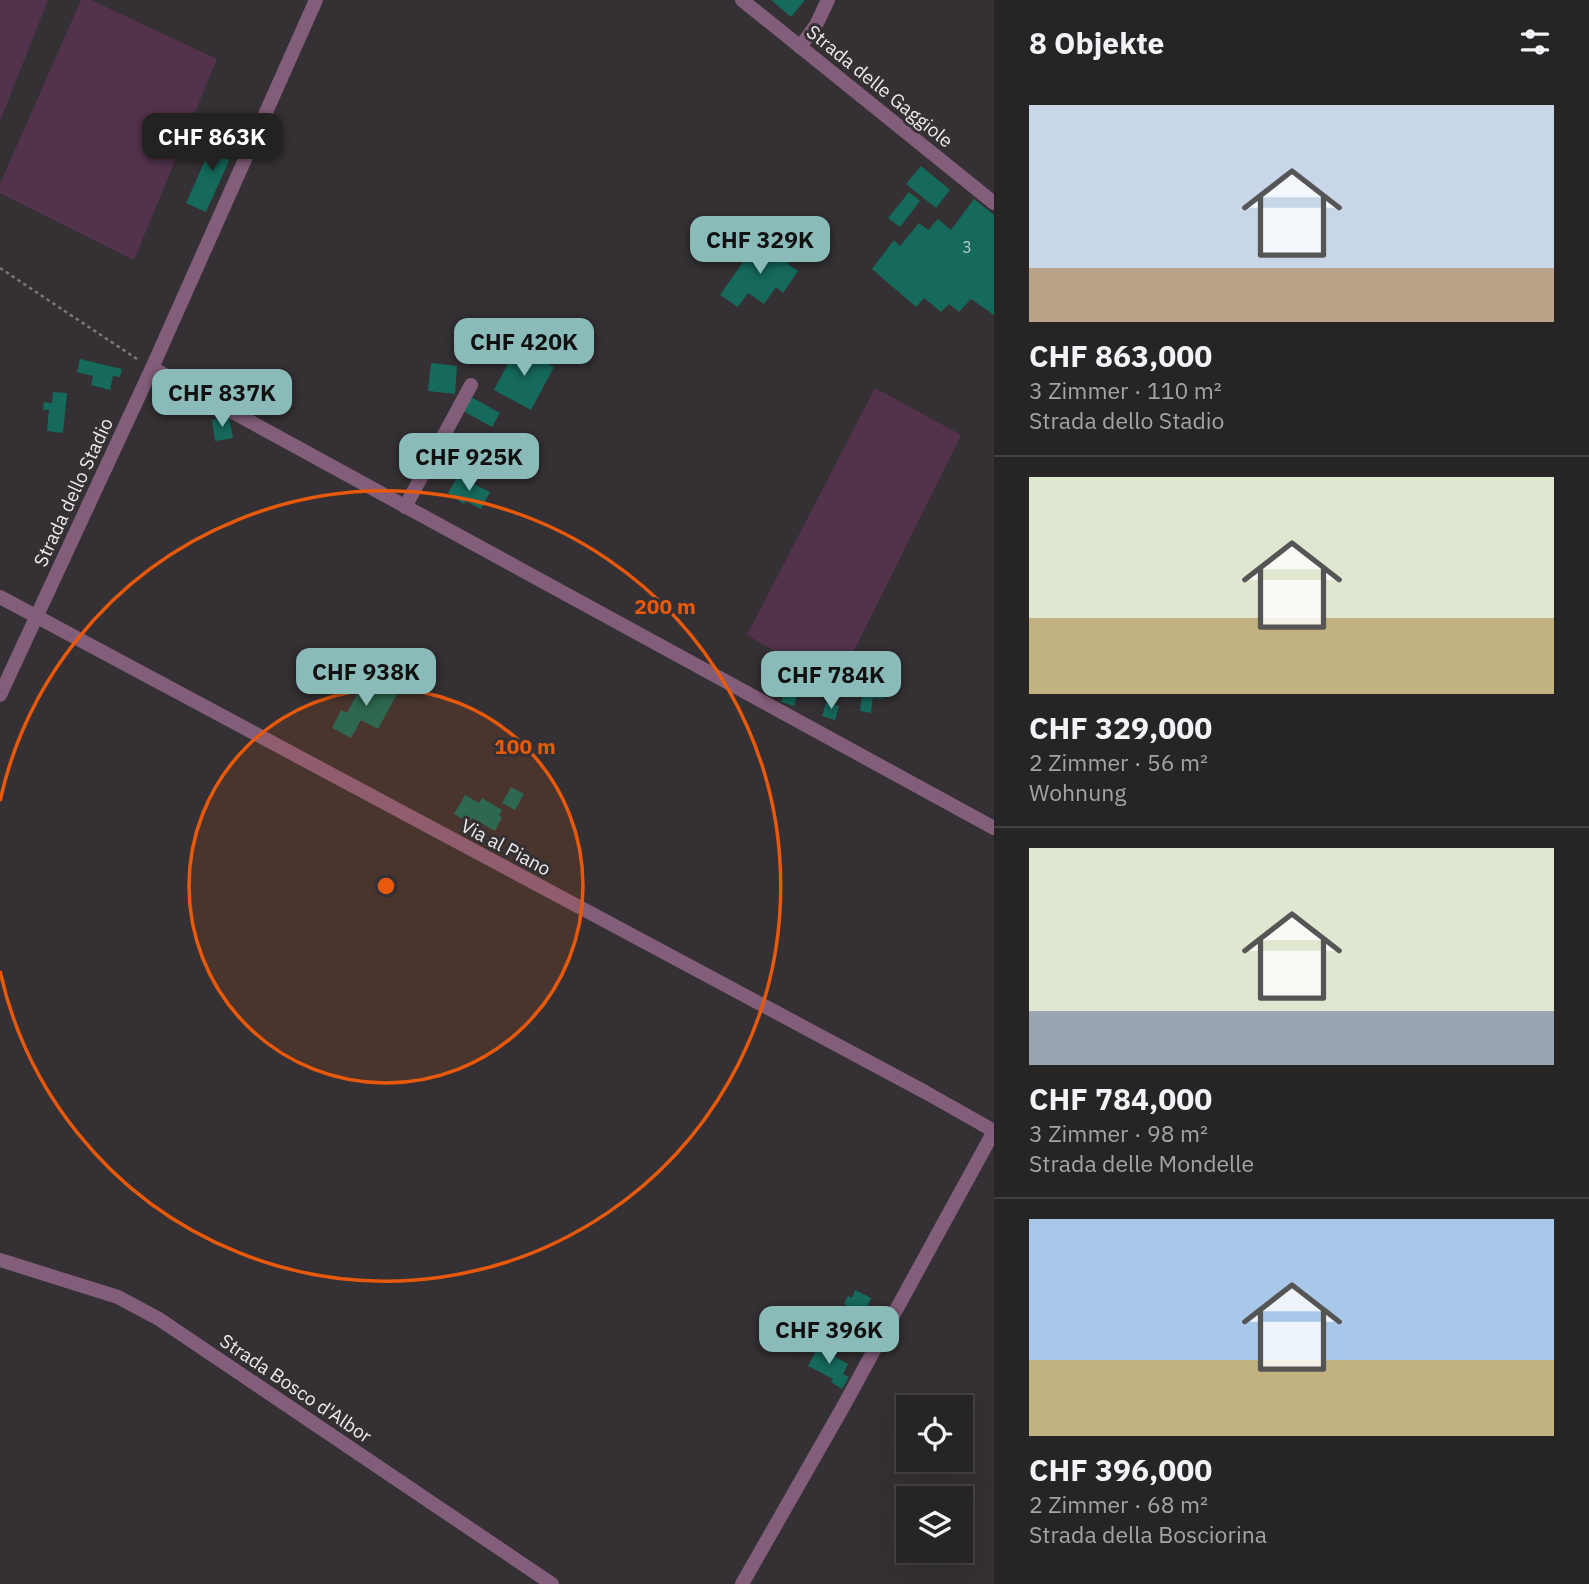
<!DOCTYPE html>
<html lang="de">
<meta charset="utf-8">
<style>
body{margin:0;font-family:"IBM Plex Sans",sans-serif;background:#333032;color:#f1f3f6;height:100vh;display:flex;flex-direction:column;font-size:26px;white-space:nowrap}
*{box-sizing:border-box;margin:0}
p{font-size:23px;color:#a4a4a7}
.icon{flex:none;width:38px;height:38px;fill:none;stroke:currentColor;stroke-width:2;stroke-linecap:round;stroke-linejoin:round}
.map{position:relative;flex:1;overflow:hidden}
.sheet{display:flex;flex-direction:column;background:#272426;width:595px}
.sheet>*{flex:none}
.controls{position:absolute;left:896px;top:1395px;display:grid;gap:14px}
.controls a{display:grid;place-items:center;width:77px;height:77px;border-radius:0px;background:#272426;box-shadow:0 7px 28px #0002,0 0 0 2px #434143;font-size:35px}
.price{position:absolute;translate:-50% -60px;padding:0 16px;border-radius:14px;background:#8bbbb9;color:#111;font-size:23px;line-height:46px;filter:drop-shadow(0 2px 4px #0008)}
.price::after{content:'';position:absolute;left:50%;top:42px;width:21px;height:16px;margin-left:-10px;background:inherit;clip-path:polygon(0 0,100% 0,50% 100%)}
.price.on{background:#222;color:#fff}
ul{padding:0;list-style:none}
li{display:grid;align-content:center;gap:14px;height:371px;padding:0 35px}
li+li{border-top:2px solid #434143}
li span{display:grid;place-items:center;height:217px;border-radius:0px;color:#555}
li>.icon{margin-inline-start:auto}
span .icon{width:126px;height:126px;fill:#fffc;stroke-width:1}
li b{font-size:30px}
h2{display:flex;justify-content:space-between;align-items:center;height:84px;padding:0 35px;font-size:30px}
main{display:flex;flex:1;min-height:0}
.map>svg:first-child{display:block}
.green{fill:#53334c}
.water{fill:#290223}
.building{fill:#156a5b}
.lines{fill:none;stroke-linecap:round;stroke-linejoin:round}
.path{stroke:#7b777a;stroke-width:2.5;stroke-dasharray:3.5 3.5;stroke-linecap:butt}
.minor{stroke:#835e7b;stroke-width:14}
.ring{fill:none;stroke:#e8590c;stroke-width:3.5}
.labels{text-anchor:middle;stroke-width:6;stroke-linejoin:round;paint-order:stroke}
.number-label{font-size:16px;fill:#b7cac8}
.street-label{font-size:19px;fill:#edeaec;stroke:#343033}
.centre{fill:#e8590c;stroke:#343033;stroke-width:3.5}
.ring-label{font-size:21px;text-anchor:middle;font-weight:bold;fill:#e8590c;stroke:#343033;stroke-width:6;stroke-linejoin:round;paint-order:stroke}
</style>
<main>
<div class="map">
<svg width="994" height="1584" viewBox="0 0 994 1584">
<rect width="100%" height="100%" fill="#343033"/>
<g class="green">
<path d="M0,0H48L0,121Z"/>
<path d="M81,0H91L217,59L134,260L0,193V184Z"/>
<path d="M875,388L961,435L836,687L747,635Z"/>
</g>
<path class="water" d="M784,1328L805,1339L797,1353L776,1341Z"/>
<g class="building">
<path d="M771,0H805L791,17Z"/>
<path d="M217,134L237,143L206,212L186,203Z"/>
<path d="M921,166L950,190L936,208L906,184Z"/>
<path d="M909,192L920,201L900,227L888,218Z"/>
<path d="M974,199L994,215V315L971,299L959,312L949,304L941,312L924,298L916,307L872,269L894,240L900,246L919,223L928,230L938,219L951,230Z"/>
<path d="M757,242L773,254L778,248L792,258L788,264L798,271L783,293L776,287L764,304L748,293L738,307L720,295Z"/>
<path d="M517,346L554,367L531,410L494,390Z"/>
<path d="M80,359L122,369L120,377L113,376L110,390L91,385L93,376L77,372Z"/>
<path d="M431,363L457,366L455,394L428,391Z"/>
<path d="M53,392L67,393L63,433L47,431L49,410H43L44,402L52,403Z"/>
<path d="M471,397L500,413L492,427L463,411Z"/>
<path d="M229,417L233,438L215,441L212,420Z"/>
<path d="M458,476L490,492L481,509L466,501L464,504L448,493Z"/>
<path d="M366,677L397,694L378,729L361,720L351,738L332,728L341,710L347,713Z"/>
<path d="M875,685L884,686L883,699L873,698Z"/>
<path d="M786,688L798,692L794,706L781,702Z"/>
<path d="M862,694L873,696L871,713L860,711Z"/>
<path d="M826,703L839,706L835,720L822,716Z"/>
<path d="M511,787L524,794L515,810L502,803Z"/>
<path d="M465,795L479,803L482,798L502,810L499,816L502,817L495,831L472,818L469,823L454,814Z"/>
<path d="M855,1290L871,1298L853,1339L832,1328L838,1315L842,1316L847,1306L844,1304L848,1296L852,1298Z"/>
<path d="M787,1313L809,1325L805,1334L782,1322Z"/>
<path d="M820,1343L832,1350L830,1354L848,1364L843,1374L849,1377L842,1389L831,1382L833,1379L808,1366Z"/>
</g>
<g class="lines">
<path class="path" d="M0,268L140,361"/>
<g class="minor">
<path d="M742,0L994,203"/>
<path d="M800,47L816,25L828,0"/>
<path d="M152,368L994,828"/>
<path d="M405,507L471,385"/>
<path d="M0,597L925,1092L994,1131"/>
<path d="M0,695L152,368L316,0"/>
<path d="M0,1260L118,1297L159,1319L552,1584"/>
<path d="M742,1584L843,1407L994,1131"/>
</g>
</g>
<circle cx="386" cy="886" r="197" fill="#e8590c" fill-opacity=".12"/>
<g class="ring">
<circle cx="386" cy="886" r="197"/>
<path d="M0 801A395 395 0 1 1 0 971"/>
</g>
<g class="labels">
<g class="number-label">
<text x="967" y="253">3</text>
</g>
<g class="street-label">
<text transform="translate(880 86) rotate(39)" y="7">Strada delle Gaggiole</text>
<text transform="translate(73 492) rotate(-65)" y="7">Strada dello Stadio</text>
<text transform="translate(506 847) rotate(28)" y="7">Via al Piano</text>
<text transform="translate(296 1388) rotate(34)" y="7">Strada Bosco d'Albor</text>
</g>
</g>
<circle cx="386" cy="886" r="10" class="centre"/>
<g class="ring-label">
<text x="665" y="614">200 m</text>
<text x="525" y="754">100 m</text>
</g>
</svg>
<div class="controls">
<a><svg class="icon" aria-label="locate" viewBox="0 0 24 24"><circle cx="12" cy="12" r="6"/><path d="M12 2v4M12 18v4M2 12h4M18 12h4"/></svg></a>
<a><svg class="icon" aria-label="layers" viewBox="0 0 24 24"><path d="M12 4l9 5-9 5-9-5zM3 14l9 5 9-5"/></svg></a>
</div>
<b class="price on" style="left:212px;top:173px">CHF 863K</b>
<b class="price" style="left:760px;top:276px">CHF 329K</b>
<b class="price" style="left:524px;top:378px">CHF 420K</b>
<b class="price" style="left:222px;top:429px">CHF 837K</b>
<b class="price" style="left:469px;top:493px">CHF 925K</b>
<b class="price" style="left:366px;top:708px">CHF 938K</b>
<b class="price" style="left:831px;top:711px">CHF 784K</b>
<b class="price" style="left:829px;top:1366px">CHF 396K</b>
</div>
<section class="sheet">
<h2>8 Objekte<svg class="icon" aria-label="filters" viewBox="0 0 24 24"><path d="M4 7h16M4 17h16"/><circle cx="9" cy="7" r="2"/><circle cx="15" cy="17" r="2"/></svg></h2>
<ul>
<li><span style="background:linear-gradient(#c9d6e8 75%,#b9a48a 0)"><svg class="icon" aria-label="home" viewBox="0 0 24 24"><path d="M3 11l9-7 9 7M6 9v11h12V9"/></svg></span><div><b>CHF 863,000</b><p>3 Zimmer · 110 m²</p><p>Strada dello Stadio</p></div></li>
<li><span style="background:linear-gradient(#dfe7d0 65%,#c2b280 0)"><svg class="icon" aria-label="home" viewBox="0 0 24 24"><path d="M3 11l9-7 9 7M6 9v11h12V9"/></svg></span><div><b>CHF 329,000</b><p>2 Zimmer · 56 m²</p><p>Wohnung</p></div></li>
<li><span style="background:linear-gradient(#dfe7d0 75%,#9aa5b1 0)"><svg class="icon" aria-label="home" viewBox="0 0 24 24"><path d="M3 11l9-7 9 7M6 9v11h12V9"/></svg></span><div><b>CHF 784,000</b><p>3 Zimmer · 98 m²</p><p>Strada delle Mondelle</p></div></li>
<li><span style="background:linear-gradient(#a9c7e8 65%,#c2b280 0)"><svg class="icon" aria-label="home" viewBox="0 0 24 24"><path d="M3 11l9-7 9 7M6 9v11h12V9"/></svg></span><div><b>CHF 396,000</b><p>2 Zimmer · 68 m²</p><p>Strada della Bosciorina</p></div></li>
</ul>
</section>
</main>
